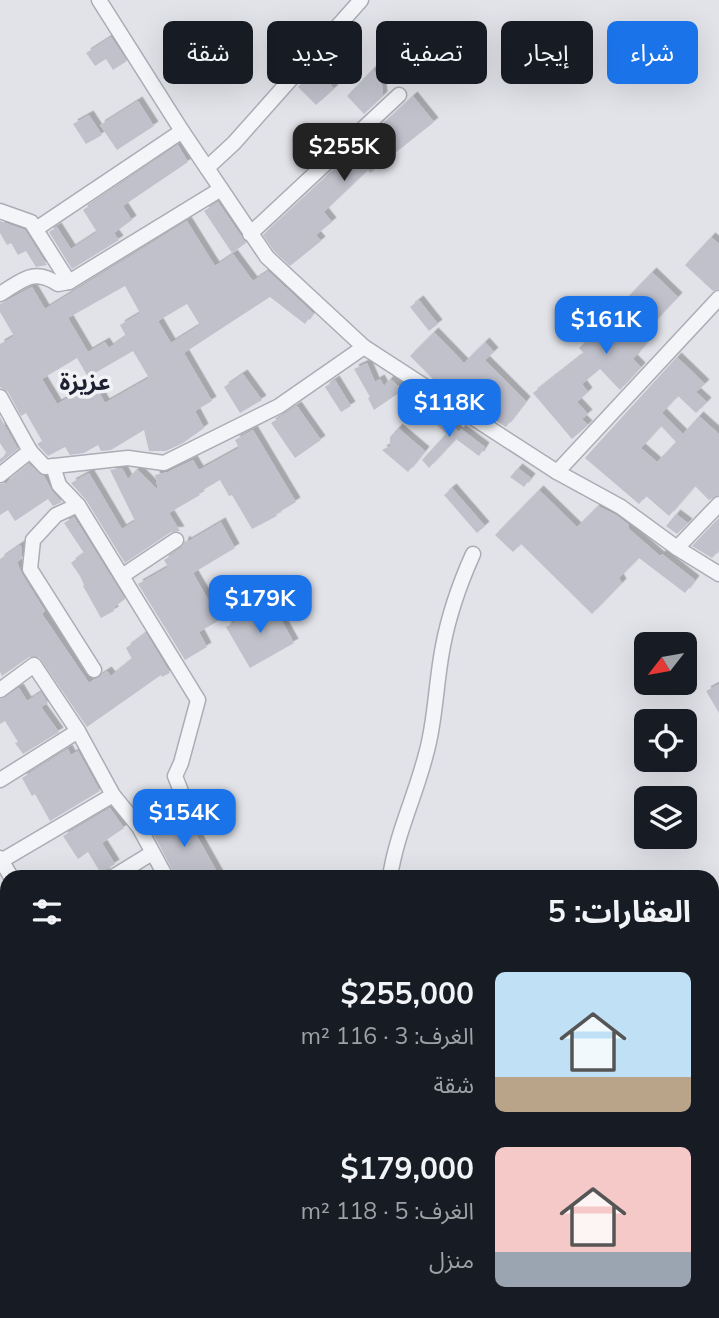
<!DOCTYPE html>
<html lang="ar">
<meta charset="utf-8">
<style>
body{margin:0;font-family:Mulish,"Noto Sans Arabic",sans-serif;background:#20242c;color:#f1f3f6;direction:rtl;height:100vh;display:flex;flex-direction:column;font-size:26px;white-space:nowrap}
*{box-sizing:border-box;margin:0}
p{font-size:23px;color:#9ea1a6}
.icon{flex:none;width:38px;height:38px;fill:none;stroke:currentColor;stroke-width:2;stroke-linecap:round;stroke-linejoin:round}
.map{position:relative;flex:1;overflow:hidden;direction:ltr}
.sheet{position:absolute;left:0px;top:870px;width:719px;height:450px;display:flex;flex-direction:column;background:#171b24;border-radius:21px 21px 0 0;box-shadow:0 7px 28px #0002;direction:rtl}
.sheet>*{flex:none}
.banner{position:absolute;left:21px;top:21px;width:677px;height:63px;direction:rtl;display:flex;gap:14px}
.needle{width:46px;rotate:239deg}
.fabs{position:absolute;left:634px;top:632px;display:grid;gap:14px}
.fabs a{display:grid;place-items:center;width:63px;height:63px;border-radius:10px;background:#171b24;box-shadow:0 7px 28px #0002;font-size:35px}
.price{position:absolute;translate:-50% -60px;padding:0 16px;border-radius:14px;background:#1a73e8;color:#fff;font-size:23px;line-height:46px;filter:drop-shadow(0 2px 4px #0008)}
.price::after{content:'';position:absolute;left:50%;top:42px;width:21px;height:16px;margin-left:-10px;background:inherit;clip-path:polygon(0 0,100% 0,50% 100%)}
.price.on{background:#222;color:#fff}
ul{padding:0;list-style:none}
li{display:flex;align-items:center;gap:21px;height:175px;padding:0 28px}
li span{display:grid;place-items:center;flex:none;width:196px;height:140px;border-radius:10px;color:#555}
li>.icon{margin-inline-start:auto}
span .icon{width:84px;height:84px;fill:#fffc;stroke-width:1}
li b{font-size:30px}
h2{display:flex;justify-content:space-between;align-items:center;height:84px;padding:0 28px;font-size:30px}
.chip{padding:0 24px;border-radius:10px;background:#171b24;box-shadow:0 7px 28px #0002;font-size:24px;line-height:63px}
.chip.on{background:#1a73e8;color:#fff}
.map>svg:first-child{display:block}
.building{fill:#c0c1cb;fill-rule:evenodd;filter:url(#shadow)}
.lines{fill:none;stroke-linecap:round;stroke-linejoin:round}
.minor-casing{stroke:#abadb6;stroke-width:17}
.minor{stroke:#f4f5f8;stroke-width:14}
.labels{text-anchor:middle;stroke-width:7;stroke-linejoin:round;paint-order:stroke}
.quarter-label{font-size:23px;font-weight:bold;fill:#1e1f30;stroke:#f1f2f6}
</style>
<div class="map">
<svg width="719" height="1318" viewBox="0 0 719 1318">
<defs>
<filter id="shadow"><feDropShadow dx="4.5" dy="-4.5" stdDeviation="0" flood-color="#0004"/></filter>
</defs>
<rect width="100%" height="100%" fill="#e2e3e9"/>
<g class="building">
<path d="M111,37L127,61L113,70L106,59L95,66L86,53Z"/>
<path d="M317,67L334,89L316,105L298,87Z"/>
<path d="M373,69L382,85L383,96L364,114L347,96Z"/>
<path d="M413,96L434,122L370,173L368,170L324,212L332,222L316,235L321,241L290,266L274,251L263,235Z"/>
<path d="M138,101L154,126L117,150L100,125Z"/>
<path d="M89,115L102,135L86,144L73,124Z"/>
<path d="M178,145L188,162L123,206L132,220L114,233L119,240L72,269L49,232L57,227L71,249L97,232L83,210Z"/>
<path d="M218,202L246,243L232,253L204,211Z"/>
<path d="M0,221L25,230L47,265L36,267L26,251L18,255L11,243L7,245L0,233Z"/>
<path d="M187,221L215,266L233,254L253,281L268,271L313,313L305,324L270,297L184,353L212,401L195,411L204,428L183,443L166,451H149L144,430L111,450L101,451L98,445L84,453L70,455L65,447L48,456L37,444L42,441L26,413L21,416L8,392L0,387V344L14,336L0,312V304L32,287L45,309ZM125,286L140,313L120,325L126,336L109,348L105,342L88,352L68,318ZM187,304L200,325L171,343L158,321ZM133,351L149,378L105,403L94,383L57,404L42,379L77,358L88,377Z"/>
<path d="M711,237L719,244V289L713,291L685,265Z"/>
<path d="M652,272L678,297L643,334L648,341L633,359L641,367L620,390L600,369L582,384L588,392L577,402L588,414L582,419L588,425L572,439L533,393L584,353L579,348L601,327L609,335L635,305L627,298Z"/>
<path d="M419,300L438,324L429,331L410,307Z"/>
<path d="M434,332L464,363L485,342L494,352L485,360L526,401L506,427L457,396L443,382L440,385L436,382L410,356Z"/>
<path d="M677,357L705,384L696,392L707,402L696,413L678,396L662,413L683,434L699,416L719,434V495L709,500L695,486L669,516L646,496L639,504L585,458ZM661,426L676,442L657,462L641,448Z"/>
<path d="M367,363L375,382L380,379L384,386L390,379L403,390L374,410L368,398L370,397L354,369Z"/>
<path d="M243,374L262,400L240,413L224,387Z"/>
<path d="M335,380L351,406L341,412L325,387Z"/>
<path d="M297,406L321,440L295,458L271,423Z"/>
<path d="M435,407L459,432L461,429L485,447L479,456L456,439L429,468L422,460L446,434L427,415Z"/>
<path d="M0,417L18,449L0,463V459L7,454L0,443Z"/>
<path d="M398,428L425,451L408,472L382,450L390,446V437Z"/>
<path d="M253,430L296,502L276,514L277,516L252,529L232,495L229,496L220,480L198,493L200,495L169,513L180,531L171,532L125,563L86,500L71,483L89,473L122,529L135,521L110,470L122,468L128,479L137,469L158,490L155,475L168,472L193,460L199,470L239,448L235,440Z"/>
<path d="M29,464L44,476L52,491L62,502L53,506L48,499L15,521L8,510L0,515V484L6,483Z"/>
<path d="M518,468L531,478L524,487L510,477Z"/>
<path d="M452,488L485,526L477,533L444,495Z"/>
<path d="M539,490L577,527L598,506L616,515L629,525L628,528L660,556L662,554L695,580L685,593L639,558L619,578L622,583L592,614L521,544L513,552L495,535Z"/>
<path d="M676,514L688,523L677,534L666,526Z"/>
<path d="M74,517L125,599L113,608L114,611L101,618L83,586L84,585L80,576L71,563L84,553L64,523Z"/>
<path d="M719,518V551L712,558L692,546Z"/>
<path d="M221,522L235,548L193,573L220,620L199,632L207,647L185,660L138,584L168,567L164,560L182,548L185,540L187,542Z"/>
<path d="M20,545L22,548L21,559L17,562L22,574L45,611L42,614L89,683L107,671L111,676L132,659L126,648L146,633L170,673L162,677L161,675L87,727L39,657H29L2,676L0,672V559Z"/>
<path d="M271,601L294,643L250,668L226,627Z"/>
<path d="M719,684V713L706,691Z"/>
<path d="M19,688L27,701L41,692L48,703L41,707L59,732L23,754L15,743L18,742L5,721L0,724V699Z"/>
<path d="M68,749L71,755L78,751L100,791L50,821L35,794L32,796L22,778Z"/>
<path d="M110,808L124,828L102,843L115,864L107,869L103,877L88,852L78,859L63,836Z"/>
<path d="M184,813L220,877H176L152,831Z"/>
</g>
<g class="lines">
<defs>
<g id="minor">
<path d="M99,0L182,131L267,257L364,347L557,472L621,507L677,548L719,574"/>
<path d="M207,168L234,143L361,0"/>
<path d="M0,211L31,222L69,282"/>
<path d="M36,229L182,131"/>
<path d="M250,234L399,95"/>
<path d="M0,294C22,281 33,267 58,284L69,282L221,189"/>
<path d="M0,397L30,451"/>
<path d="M53,466L59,485L78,505L198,700L181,763L175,776L184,799L179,805L139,827"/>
<path d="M557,472L719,298"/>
<path d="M0,475L30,451L45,467L128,458L164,463L279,406L364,347"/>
<path d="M78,505L56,515L33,540L30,569L94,670"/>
<path d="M677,548L719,504"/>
<path d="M122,576L176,540"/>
<path d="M0,690L34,665L78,731L113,795L139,827L166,877"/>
<path d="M0,780L78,731"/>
<path d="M0,858L11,877"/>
<path d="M1,861L113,795"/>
<path d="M113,877L152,853"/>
<path d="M390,877C397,829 421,785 430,737C436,707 437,676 443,646C449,614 460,583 473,554"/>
<path d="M379,1312L382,1318"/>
<path d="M558,1312L561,1318"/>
</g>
</defs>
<use href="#minor" class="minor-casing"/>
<use href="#minor" class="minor"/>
</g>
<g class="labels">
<g class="quarter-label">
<text x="85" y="390">عزيزة</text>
</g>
</g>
</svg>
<div class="fabs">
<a><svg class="needle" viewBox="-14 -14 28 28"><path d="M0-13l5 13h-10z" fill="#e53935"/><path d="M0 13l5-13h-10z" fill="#9ea1a6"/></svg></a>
<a><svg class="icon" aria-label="locate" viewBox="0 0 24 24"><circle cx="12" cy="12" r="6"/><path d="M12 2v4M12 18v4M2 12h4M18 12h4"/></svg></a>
<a><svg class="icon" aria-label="layers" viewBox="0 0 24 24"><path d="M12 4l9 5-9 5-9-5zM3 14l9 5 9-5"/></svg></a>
</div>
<b class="price on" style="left:344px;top:183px">$255K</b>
<b class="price" style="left:606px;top:356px">$161K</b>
<b class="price" style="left:449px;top:439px">$118K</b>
<b class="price" style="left:260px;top:635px">$179K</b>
<b class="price" style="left:184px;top:849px">$154K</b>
<div class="banner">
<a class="chip on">شراء</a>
<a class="chip">إيجار</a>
<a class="chip">تصفية</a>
<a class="chip">جديد</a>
<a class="chip">شقة</a>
</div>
<section class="sheet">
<h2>العقارات: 5<svg class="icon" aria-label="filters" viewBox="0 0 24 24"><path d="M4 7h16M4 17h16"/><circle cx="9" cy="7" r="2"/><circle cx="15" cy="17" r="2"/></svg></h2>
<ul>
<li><span style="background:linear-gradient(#bfe0f5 75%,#b9a48a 0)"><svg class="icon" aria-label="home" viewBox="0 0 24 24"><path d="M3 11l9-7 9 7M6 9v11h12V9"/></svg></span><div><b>$255,000</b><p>الغرف: 3 · 116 m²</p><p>شقة</p></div></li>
<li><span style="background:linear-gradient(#f6c9c9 75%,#9aa5b1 0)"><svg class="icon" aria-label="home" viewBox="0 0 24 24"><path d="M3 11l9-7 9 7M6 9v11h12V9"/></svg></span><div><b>$179,000</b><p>الغرف: 5 · 118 m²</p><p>منزل</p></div></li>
</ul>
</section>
</div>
